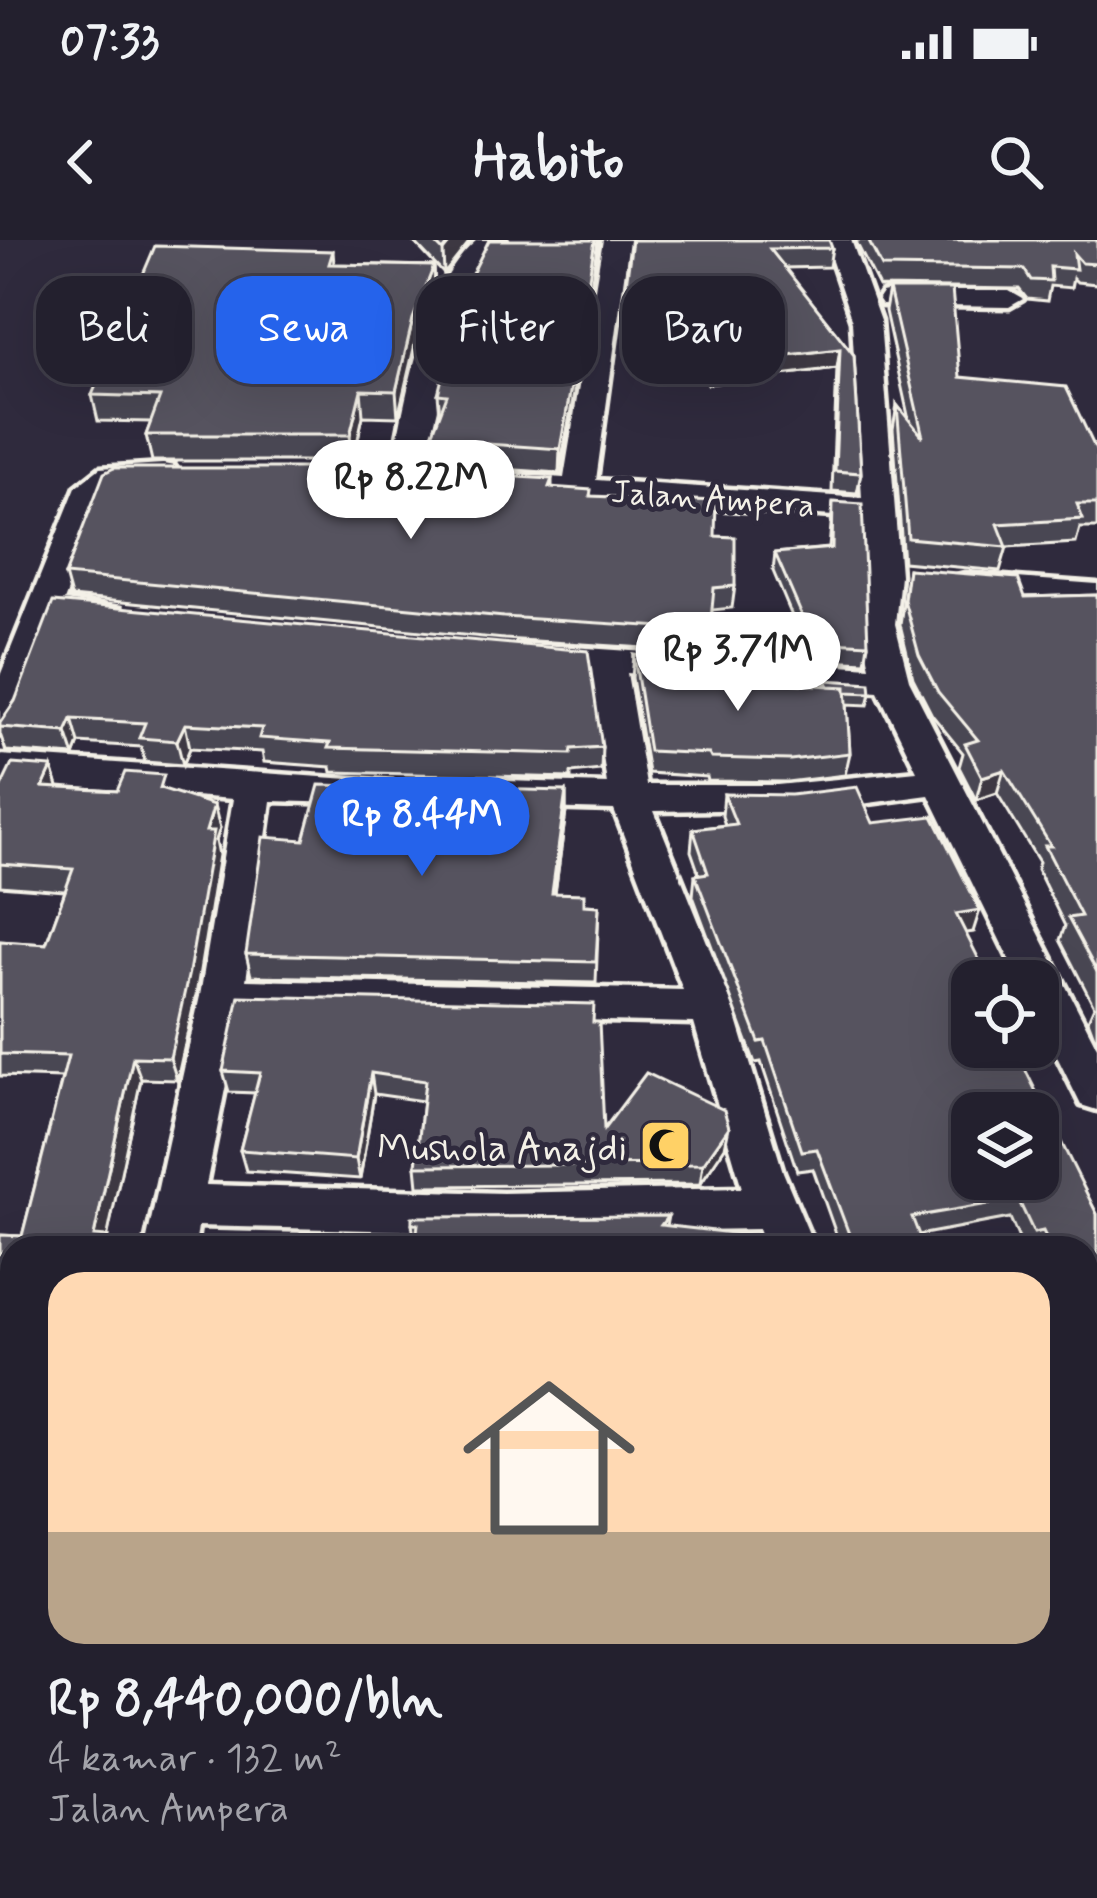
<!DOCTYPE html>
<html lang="id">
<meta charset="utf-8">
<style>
body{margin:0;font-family:Mynerve,sans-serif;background:#2b2836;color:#f1f3f6;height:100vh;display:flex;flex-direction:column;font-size:45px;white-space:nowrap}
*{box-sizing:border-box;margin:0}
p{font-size:39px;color:#a3a3aa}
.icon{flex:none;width:66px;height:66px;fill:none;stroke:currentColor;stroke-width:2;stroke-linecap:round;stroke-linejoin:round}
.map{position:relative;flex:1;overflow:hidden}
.details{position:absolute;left:0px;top:996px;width:1098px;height:663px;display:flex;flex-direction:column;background:#23202e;border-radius:36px 36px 0 0;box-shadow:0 12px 48px #0002,0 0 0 3px #403e4a}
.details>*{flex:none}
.hud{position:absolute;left:36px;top:36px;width:1026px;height:108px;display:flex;gap:24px}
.controls{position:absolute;left:951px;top:720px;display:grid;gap:24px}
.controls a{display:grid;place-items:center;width:108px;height:108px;border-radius:24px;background:#23202e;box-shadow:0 12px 48px #0002,0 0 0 3px #403e4a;font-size:60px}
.price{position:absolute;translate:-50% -102px;padding:0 27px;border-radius:42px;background:#fff;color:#222;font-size:39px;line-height:78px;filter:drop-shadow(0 3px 6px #0008)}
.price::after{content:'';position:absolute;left:50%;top:72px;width:36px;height:27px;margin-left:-18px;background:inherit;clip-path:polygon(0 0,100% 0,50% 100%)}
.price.active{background:#2563eb;color:#fff}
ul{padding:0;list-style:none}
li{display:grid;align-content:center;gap:24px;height:636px;padding:0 48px}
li+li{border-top:3px solid #403e4a}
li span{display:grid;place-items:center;height:372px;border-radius:36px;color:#555}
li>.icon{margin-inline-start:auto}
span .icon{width:216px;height:216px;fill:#fffc;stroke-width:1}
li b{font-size:51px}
.chip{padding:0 42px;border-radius:36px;background:#23202e;box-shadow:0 12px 48px #0002,0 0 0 3px #403e4a;font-size:42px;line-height:108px}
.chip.active{background:#2563eb;color:#fff}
.status{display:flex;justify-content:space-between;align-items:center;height:84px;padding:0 60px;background:#23202e;direction:ltr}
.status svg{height:33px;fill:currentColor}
header{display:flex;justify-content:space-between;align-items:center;height:156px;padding:0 48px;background:#23202e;font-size:54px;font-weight:700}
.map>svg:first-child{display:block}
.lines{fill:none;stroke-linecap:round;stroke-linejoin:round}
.minor-casing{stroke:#f4f1e8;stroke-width:9}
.minor{fill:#2f2a3d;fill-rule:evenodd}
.wall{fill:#4a4752;stroke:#f4f1e8;stroke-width:3}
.shaded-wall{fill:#3c3942;stroke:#f4f1e8;stroke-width:3}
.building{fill:#56525f;stroke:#f4f1e8;stroke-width:3;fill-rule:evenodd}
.labels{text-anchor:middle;stroke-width:10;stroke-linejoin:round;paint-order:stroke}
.far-street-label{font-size:33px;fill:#f4f1e8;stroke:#2f2a3d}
.poi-label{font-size:39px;fill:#f4f1e8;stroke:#2f2a3d;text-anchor:end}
</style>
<div class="status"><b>07:33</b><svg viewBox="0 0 49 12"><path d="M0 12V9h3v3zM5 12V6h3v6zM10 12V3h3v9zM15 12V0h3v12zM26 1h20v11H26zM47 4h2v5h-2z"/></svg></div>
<header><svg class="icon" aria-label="back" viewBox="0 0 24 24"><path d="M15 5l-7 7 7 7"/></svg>Habito<svg class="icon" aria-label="search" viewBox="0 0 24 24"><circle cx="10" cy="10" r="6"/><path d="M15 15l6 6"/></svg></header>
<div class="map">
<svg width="1097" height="1658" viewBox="0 0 1097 1658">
<rect width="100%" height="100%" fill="#2f2a3d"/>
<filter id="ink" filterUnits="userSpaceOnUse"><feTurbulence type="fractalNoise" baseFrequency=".00833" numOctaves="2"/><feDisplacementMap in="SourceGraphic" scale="24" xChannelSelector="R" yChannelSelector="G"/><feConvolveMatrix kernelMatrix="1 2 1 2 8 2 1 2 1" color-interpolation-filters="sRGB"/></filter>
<g filter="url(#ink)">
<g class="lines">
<defs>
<g id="minor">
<path d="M477,0H506L486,19L461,71L422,236L406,245L395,243L390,236C405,168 421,46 477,0Z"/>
<path d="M603,0H629L596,240L862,258L852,81L825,0H851L880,81L900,335L895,384L909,440L1097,807V870L1081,865L1038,778V741H1020L929,555L831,568L654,571L733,767L783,932L815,1008H765L758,989L503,993L198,986L195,1008H145L200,756L233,559L0,541V515L393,542L398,551L393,560L379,564L271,561L246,740L683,750L614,570L505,567L491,563L486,554L491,545L505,541L607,544L591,431L513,423L508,415L513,407L526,404L870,427C859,377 866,329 863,278L492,253L476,243L492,233L564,238ZM627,433L878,451L917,531L777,545H646ZM240,773L694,783L742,948L503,953L206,945Z"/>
<path d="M892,51H1009L1023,59L1009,67L882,65L878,59L882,53Z"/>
<path d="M163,224L174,226L179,233L174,240L118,244L106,252L64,361L120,369L125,376L120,383L57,381L19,483L13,492L0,495V436L76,247L100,228Z"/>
<path d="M964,334L1097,344V364L952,351L947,344L952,337Z"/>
<rect x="0" y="1233" width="12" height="52"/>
<rect x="1086" y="1270" width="11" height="54"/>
<path d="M227,1647H291L289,1658H225Z"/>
</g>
</defs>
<use href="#minor" class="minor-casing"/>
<use href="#minor" class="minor"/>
</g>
<g class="wall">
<path d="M412,0H471L444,34Z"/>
<path d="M632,0L832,8L829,27L784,28L854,115L861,233L857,253L832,251L837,128L708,144L655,64L625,63Z"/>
<path d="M855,0H1097V44L1077,42L1073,38L1071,48L1050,46L1047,61L1027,59L1019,49L879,47Z"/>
<path d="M333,11L334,24L434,26L435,51L415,104L398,177L363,176L353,221H152L146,195L151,182L98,181L92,155Z"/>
<path d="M889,49L960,137L1097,212V288H1080L1076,303L1007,307L1000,331L903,322L893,189L897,165L909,180L885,71Z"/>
<path d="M586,80L571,130H574V154L559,233L431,224L430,200L440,175L438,154Z"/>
<path d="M552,239V248L591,256L715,296L735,346L732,368L712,370L708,412L504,399L71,357L65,335Z"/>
<path d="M833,262L868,404L865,422L810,419L773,331L775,313L829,308Z"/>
<path d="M908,329L1025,357L1097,355V804L1088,780L1094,766L1060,700L1065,686L1037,629L1039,622L997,553L976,560L959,527L963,513L932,475L913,438L900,384Z"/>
<path d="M634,415L706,438L825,446L826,440L871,453L868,465L847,464L850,513L845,535L787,542L708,541L707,537L648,533L632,438Z"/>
<path d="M15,461L602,507L601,530L571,533V538L332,532L331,527L264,522L262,512L190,508L183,525L145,522L141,507L79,503L74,516L6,511L0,494V483Z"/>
<path d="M52,527L58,548L117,551H168L220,588L216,600L219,615L196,755L177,840L141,839L107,997L113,1008H12V1157H0V995L22,996L62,838L0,836V701L46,704L65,651L0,646V549Z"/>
<path d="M566,551V572L555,653L584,665L599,666L596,743L251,736L246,714Z"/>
<path d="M724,554L873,583L973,692L966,693L972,741L1097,974V1235L1086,1237V1008H1023L1010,978L919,995L924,1008H841L813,929L797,931L761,822L755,823L693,656L695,635L699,634L691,611L693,589L725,585L722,576Z"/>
<path d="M593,782L604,889L725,907L700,944L418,946L416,926L423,861L374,854L360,939L246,931L240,910L255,853L229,852L223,831Z"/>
<path d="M668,976L666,986L415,1003L412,984Z"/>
<path d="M1086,1321H1097V1658H1026L1025,1647H1086Z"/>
<path d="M309,1647H470L469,1658H311L308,1653Z"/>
</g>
<g class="shaded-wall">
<path d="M452,0H471L444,34L443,11Z"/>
<path d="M595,0H598L586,80L564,153V129Z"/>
<path d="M434,26L435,51L415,104L398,177L396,151L413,79Z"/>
<path d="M840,109L837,128L708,144L710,124Z"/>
<path d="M574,130V154L559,233L560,209Z"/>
<path d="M361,150L363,176L353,221L350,195Z"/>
<path d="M72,479L79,503L74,516L66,492Z"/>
<path d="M185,484L190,508L183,525L177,501Z"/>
<path d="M52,527L59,550L43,547Z"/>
<path d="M1004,530L997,553L976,560L982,537Z"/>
<path d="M566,551V572L552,675V653Z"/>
<path d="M214,565L220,588L216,600L219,615L196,755L177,840L170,818L206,591Z"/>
<path d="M980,670L973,692L950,696L956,674Z"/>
<path d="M133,817L141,839L105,1008L94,996Z"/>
<path d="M371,833L374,854L360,939L356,919Z"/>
<path d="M729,887L725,907L700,944L703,924Z"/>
<path d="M193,1647H207L206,1654L210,1658H200Z"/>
</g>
<g class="building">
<path d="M432,0H452L443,11Z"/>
<path d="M489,0H595L586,57L564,129L574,130L560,209L430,200L447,155L438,154L464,50Z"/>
<path d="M632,0H829L832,8L770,9L854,115L861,233L835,231L840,109L710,124L656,45L626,44Z"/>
<path d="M868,0H1097V24L1082,23L1074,14L1076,29L1050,27L1051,41L1031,40L1024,29L882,27Z"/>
<path d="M155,6L333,11L329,24L434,26L413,79L396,151L361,150L350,195H146L160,157L92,155Z"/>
<path d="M889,49H952L960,137L1066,147L1097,212V264H1077L1083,279L998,284L1007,307L908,298L897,165L923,197Z"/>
<path d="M114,228H362L552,239L549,247L591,250L590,256L716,261L715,296L735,297V346L714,348L710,390L504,377L65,335L104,233Z"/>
<path d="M833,262L862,264L868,404L813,401L775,313L832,308Z"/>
<path d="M908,329L1018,338L1025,357L1097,355V732L1068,678L1081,676L1045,606H1051L1004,530L982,537L965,504L978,500L938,452L919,415L904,360Z"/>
<path d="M53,362L588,411L602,507L572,509L571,514L328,508L330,503L259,498L262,488L185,484L177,501L139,498L145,483L72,479L66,492L0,487V483L15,461Z"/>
<path d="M634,415L708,420L706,438L846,447L850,513L790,520L711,518L709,514L649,511Z"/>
<path d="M826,440L870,443L871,453L846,452V447L829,446Z"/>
<path d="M12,524L52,527L43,547L117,551L125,532L164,535L160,548L214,565L206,591H214L189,732L170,818L133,817L94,996L108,997L105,1008H12V1138H0V995L22,996L68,816L0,814V701L46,704L73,629L0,624V549Z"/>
<path d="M319,545L566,551L552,653L584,654V665L599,666L596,722L246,714L263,597L304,600Z"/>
<path d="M857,547L873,583L933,576L980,670L956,674L990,741H972V807H1014L1097,974V1221L1086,1223V1008H1051L1043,991L1034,993L1018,959L912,977L924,1008H846L843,1001L852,1002L817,909L802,911L765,801L759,802L695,635L708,633L693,589L736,584L724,554L791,555ZM972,873H1038V939H972Z"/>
<path d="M239,756L594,764L593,782H599L604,889L646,833L724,870L729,887L703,924L416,926L425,841L371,833L356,919L240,910L260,833L223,831Z"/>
<path d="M668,976L661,985L777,998V1008H415L418,984H412V977Z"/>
<path d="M1086,1321H1097V1658H1047L1045,1647H1086V1343H1090Z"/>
<path d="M0,1487L12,1488V1647H193L202,1649L200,1658H0Z"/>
<path d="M309,1647H466L465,1658H349V1656L308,1653Z"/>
<rect x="568" y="1647" width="100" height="11"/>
</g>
</g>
<defs>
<symbol id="mosque-square" viewBox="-11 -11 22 22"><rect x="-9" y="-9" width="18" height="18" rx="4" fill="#ffd166" stroke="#2f2a3d"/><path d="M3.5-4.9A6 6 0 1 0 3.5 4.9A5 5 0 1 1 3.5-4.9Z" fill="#111"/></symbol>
</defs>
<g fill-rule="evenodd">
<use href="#mosque-square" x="636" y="876" width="59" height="59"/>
</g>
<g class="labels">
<g class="far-street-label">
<text transform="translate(713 257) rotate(4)" y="12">Jalan Ampera</text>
</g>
<g class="poi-label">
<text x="627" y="920">Mushola Anajdi</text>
</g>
</g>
</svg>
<div class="controls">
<a><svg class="icon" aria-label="locate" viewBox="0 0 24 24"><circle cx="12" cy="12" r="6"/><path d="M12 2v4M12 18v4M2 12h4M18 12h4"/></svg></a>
<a><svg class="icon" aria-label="layers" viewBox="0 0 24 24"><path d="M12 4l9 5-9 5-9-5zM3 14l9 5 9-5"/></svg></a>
</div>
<b class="price" style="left:411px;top:302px">Rp 8.22M</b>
<b class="price" style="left:738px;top:474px">Rp 3.71M</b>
<b class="price active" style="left:422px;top:639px">Rp 8.44M</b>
<div class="hud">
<a class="chip">Beli</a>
<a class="chip active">Sewa</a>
<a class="chip">Filter</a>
<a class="chip">Baru</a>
</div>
<section class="details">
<ul>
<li><span style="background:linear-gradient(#ffd9b3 70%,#b9a48a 0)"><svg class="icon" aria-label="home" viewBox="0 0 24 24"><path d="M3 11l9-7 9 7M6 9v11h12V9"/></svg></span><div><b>Rp 8,440,000/bln</b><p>4 kamar · 132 m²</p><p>Jalan Ampera</p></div></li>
</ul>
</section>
</div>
